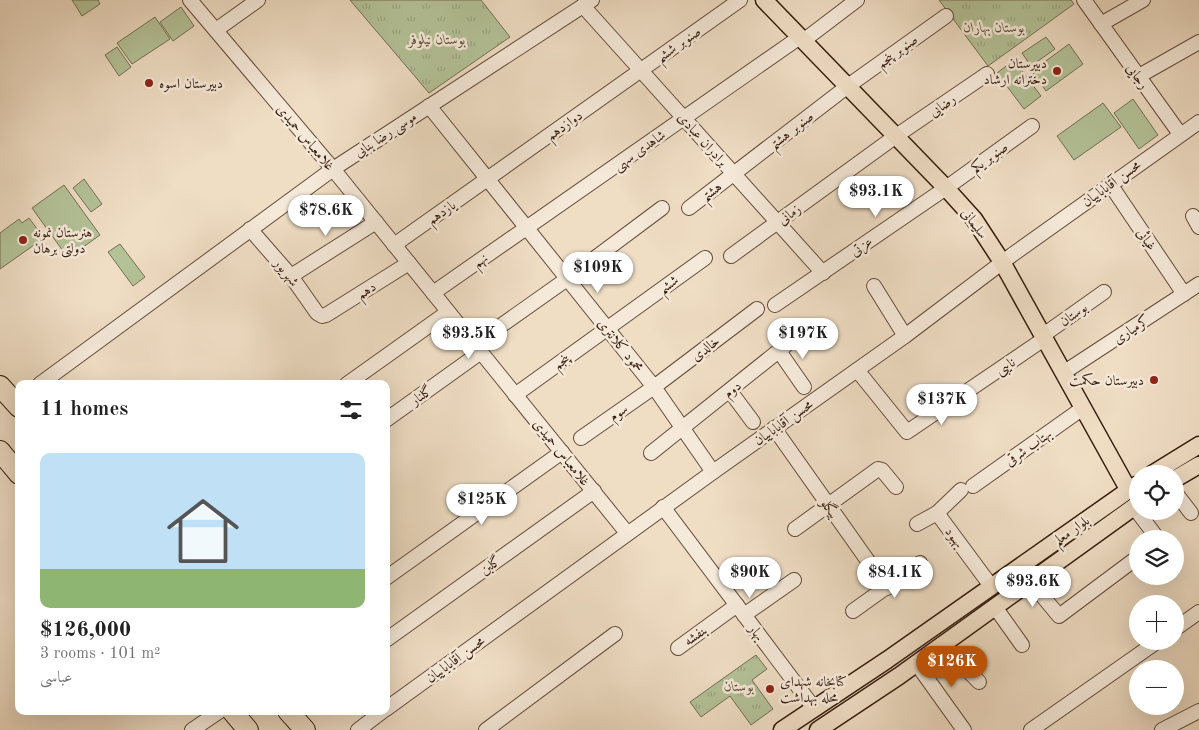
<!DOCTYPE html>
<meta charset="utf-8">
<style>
body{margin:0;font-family:"Old Standard TT",Amiri,serif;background:#f2f2f2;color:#222;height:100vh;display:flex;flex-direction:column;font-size:19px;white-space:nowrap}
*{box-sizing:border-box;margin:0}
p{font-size:16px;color:#767676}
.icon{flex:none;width:28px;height:28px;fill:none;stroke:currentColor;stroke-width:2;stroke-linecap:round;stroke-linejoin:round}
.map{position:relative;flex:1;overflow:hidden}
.side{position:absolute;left:15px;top:380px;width:375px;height:335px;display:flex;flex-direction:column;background:#fff;border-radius:10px;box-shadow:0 5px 20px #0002}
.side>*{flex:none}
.controls{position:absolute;left:1129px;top:465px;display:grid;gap:10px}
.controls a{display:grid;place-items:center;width:55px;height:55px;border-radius:50%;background:#fff;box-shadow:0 5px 20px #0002;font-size:25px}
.price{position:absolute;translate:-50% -42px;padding:0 11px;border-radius:18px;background:#fff;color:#222;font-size:16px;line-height:32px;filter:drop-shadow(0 1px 2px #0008)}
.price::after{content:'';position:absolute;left:50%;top:30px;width:15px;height:11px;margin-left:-8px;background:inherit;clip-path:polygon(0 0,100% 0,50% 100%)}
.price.current{background:#b45309;color:#fff}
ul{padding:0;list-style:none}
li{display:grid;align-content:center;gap:10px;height:265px;padding:0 25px}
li+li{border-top:1px solid #e0e0e0}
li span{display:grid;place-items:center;height:155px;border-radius:10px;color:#555}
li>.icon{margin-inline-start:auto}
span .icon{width:90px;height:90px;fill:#fffc;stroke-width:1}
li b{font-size:21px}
h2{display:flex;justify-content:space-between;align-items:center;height:60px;padding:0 25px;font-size:21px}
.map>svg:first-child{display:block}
.grass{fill:url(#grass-tufts);stroke:#746f53}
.pitch{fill:#b4c298;stroke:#746f53}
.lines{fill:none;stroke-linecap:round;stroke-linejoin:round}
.minor-casing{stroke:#644c3c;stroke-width:16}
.major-casing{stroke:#351c0e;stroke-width:19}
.highway-casing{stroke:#351c0e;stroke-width:22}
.minor{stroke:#f5e9d9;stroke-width:14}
.major{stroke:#efddc4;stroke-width:16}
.highway{stroke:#efddc4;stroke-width:20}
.poi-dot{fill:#8f2418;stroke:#f5e9d9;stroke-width:2}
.labels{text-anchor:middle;stroke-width:5;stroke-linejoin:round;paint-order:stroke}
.park-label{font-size:14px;font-style:italic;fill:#5b4e37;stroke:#f5e9d9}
.street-label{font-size:14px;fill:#351c0e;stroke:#f5e9d9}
.poi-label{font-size:14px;fill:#351c0e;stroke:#f5e9d9;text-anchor:start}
</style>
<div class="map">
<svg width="1199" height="730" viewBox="0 0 1199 730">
<defs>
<pattern id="grass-tufts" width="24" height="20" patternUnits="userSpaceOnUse" patternTransform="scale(1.25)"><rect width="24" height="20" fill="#b4c298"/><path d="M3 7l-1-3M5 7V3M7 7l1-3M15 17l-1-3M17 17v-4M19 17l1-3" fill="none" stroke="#9ba682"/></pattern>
</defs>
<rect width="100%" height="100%" fill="#efddc4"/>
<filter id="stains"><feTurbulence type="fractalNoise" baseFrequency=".004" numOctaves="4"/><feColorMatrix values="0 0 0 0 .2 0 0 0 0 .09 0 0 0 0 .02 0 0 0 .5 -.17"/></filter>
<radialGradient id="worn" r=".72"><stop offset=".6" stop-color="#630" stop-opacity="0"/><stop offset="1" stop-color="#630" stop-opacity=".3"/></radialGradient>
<g class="grass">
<path d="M350,0H481L510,37L429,93Z"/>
<path d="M939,0H1071L1074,4L988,66Z"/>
<path d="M756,655L767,669L752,680L773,709L751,725L730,696L701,717L690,702Z"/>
</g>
<g class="pitch">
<path d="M72,0H98L100,4L82,16Z"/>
<path d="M181,7L194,26L173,41L160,22Z"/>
<path d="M155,17L170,39L132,64L117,43Z"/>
<path d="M1046,37L1055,49L1031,66L1022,53Z"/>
<path d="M1069,44L1083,64L1046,91L1032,71Z"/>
<path d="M117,47L131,67L119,76L105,55Z"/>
<path d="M1014,60L1041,96L1024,109L997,73Z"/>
<path d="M1133,99L1158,135L1139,149L1114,113Z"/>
<path d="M1103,103L1121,127L1074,160L1057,136Z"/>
<path d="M84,179L102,204L91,212L73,188Z"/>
<path d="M64,185L100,235L68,258L32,208Z"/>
<path d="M29,218L44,238L0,269V233L19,219L22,223Z"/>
<path d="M120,244L145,277L133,286L108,252Z"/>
</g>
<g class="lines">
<defs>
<g id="minor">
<path d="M190,0L333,169L627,533"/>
<path d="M1084,0L1180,134"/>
<path d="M583,6L823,273"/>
<path d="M1101,24L1143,0"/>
<path d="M216,30L258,0"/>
<path d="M803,41L857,0"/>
<path d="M1139,76L1199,42"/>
<path d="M429,106L654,387L713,472"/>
<path d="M1110,184L1184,294"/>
<path d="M689,208L848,86L946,16"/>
<path d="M1193,216L1199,227"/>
<path d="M250,229L291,276L317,313L322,316L326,315L409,263"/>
<path d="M394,245L740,0"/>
<path d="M731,256L896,136L987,74"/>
<path d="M291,276L376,222"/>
<path d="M874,286L905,336"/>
<path d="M433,293L800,37"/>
<path d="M775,305L946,188L1032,126"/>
<path d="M1042,336L1104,292"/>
<path d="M475,344L567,279L662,208"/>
<path d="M779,351L804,387"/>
<path d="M857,370L907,432L1044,339"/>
<path d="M1063,373L1199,284"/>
<path d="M40,384L333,169L592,0"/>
<path d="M347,384L448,312"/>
<path d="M730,391L753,422"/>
<path d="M515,395L705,258"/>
<path d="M386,420L481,352"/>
<path d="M774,428L887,588"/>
<path d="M581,438L654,387L757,309"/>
<path d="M651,453L791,341"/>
<path d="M973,486L1083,408"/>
<path d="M1175,492L1191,513"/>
<path d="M663,507L814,708"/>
<path d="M1134,507L1158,539"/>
<path d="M937,513L991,586"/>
<path d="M917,524L937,513L961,490"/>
<path d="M795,529L878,469L882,470L896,487"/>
<path d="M386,578L562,452"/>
<path d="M1030,581L1059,616L1138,557"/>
<path d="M995,607L1022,645"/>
<path d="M853,611L920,563"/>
<path d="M744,615L794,580"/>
<path d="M1175,629L1199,612"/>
<path d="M386,640L594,491"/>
<path d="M942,644L979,682"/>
<path d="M678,648L737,605"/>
<path d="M916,663L964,730"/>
<path d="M386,709L713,472L905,336L1012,255L1199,122"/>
<path d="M192,730L220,711"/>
<path d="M358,730L383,711"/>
<path d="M486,730L615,634"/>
<path d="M1031,730L1158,641"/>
<path d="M1162,730L1199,711"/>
</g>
<g id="major">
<path d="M764,0L946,188L974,219L1002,262L1128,489"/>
<path d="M1152,474L1199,445"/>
<path d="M1175,479L1199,465"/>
<path d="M782,730L887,660L1136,485"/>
<path d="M818,730L899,676L1138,504"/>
</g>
<g id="highway">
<path d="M0,386L19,407"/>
<path d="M0,451L19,474"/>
<path d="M232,711L248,730"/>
<path d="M288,711L305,730"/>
</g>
</defs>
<use href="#minor" class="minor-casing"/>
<use href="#major" class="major-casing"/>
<use href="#highway" class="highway-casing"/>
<use href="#minor" class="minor"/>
<use href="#major" class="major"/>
<use href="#highway" class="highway"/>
</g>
<g class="poi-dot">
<circle cx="1057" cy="71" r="5"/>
<circle cx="149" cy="83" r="5"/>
<circle cx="23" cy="240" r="5"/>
<circle cx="1154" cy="380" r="5"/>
<circle cx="770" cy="689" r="5"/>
</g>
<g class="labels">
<g class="park-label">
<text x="994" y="32">بوستان بهاران</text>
<text x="437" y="44">بوستان نیلوفر</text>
<text x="739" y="691">بوستان</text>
</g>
<g class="street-label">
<text transform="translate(678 44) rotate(-35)" y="5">صنوبر ششم</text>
<text transform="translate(897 51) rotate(-36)" y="5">صنوبر پنجم</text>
<text transform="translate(1138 76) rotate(54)" y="5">رجایی</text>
<text transform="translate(942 105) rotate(-35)" y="5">رضایی</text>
<text transform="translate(564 125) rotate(-35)" y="5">دوازدهم</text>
<text transform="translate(791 130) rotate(-38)" y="5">صنوبر هشتم</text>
<text transform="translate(385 134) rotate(-33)" y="5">موسی رضا بنایی</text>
<text transform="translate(306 137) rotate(50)" y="5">غلامعباس حمیدی</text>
<text transform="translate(703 139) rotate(48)" y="5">برادران عبادی</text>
<text transform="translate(639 150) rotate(-35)" y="5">شاهدی سهی</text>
<text transform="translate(989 157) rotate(-36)" y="5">صنوبر یکم</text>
<text transform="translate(1111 183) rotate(-36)" y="5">محسن آقاباباییان</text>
<text transform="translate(711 191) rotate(-37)" y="5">هشتم</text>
<text transform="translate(441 212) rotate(-35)" y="5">یازدهم</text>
<text transform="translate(789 214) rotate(-36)" y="5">زمانی</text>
<text transform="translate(975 223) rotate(53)" y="5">سلیمانی</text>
<text transform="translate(1147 239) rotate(56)" y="5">غیاثی</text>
<text transform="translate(861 246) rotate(-35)" y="5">عزتی</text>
<text transform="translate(480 260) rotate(-35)" y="5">نهم</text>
<text transform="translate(287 272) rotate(51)" y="5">شهریور</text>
<text transform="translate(668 284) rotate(-35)" y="5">ششم</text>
<text transform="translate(366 290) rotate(-32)" y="5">دهم</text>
<text transform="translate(1073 314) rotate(-35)" y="5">بوستان</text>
<text transform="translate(1131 329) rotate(-33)" y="5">کرمیاری</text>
<text transform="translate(621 345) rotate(51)" y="5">محمود کلانتری</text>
<text transform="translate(705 348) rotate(-37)" y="5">خالدی</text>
<text transform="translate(561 361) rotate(-36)" y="5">پنجم</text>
<text transform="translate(1005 366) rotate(-34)" y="5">نایبی</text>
<text transform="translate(732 389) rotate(-38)" y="5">دوم</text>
<text transform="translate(421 395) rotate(-35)" y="5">گلنار</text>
<text transform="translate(618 412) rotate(-35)" y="5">سوم</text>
<text transform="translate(783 422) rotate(-35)" y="5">محسن آقاباباییان</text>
<text transform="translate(1028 447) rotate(-35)" y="5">بهتاب شرقی</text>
<text transform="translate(562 452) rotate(51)" y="5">غلامعباس حمیدی</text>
<text transform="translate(830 508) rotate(55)" y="5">بیگلو</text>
<text transform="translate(1071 530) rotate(-35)" y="5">بلوار معلم</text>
<text transform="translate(955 537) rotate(53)" y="5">بهبود</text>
<text transform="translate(490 565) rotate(-36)" y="5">گلبن</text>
<text transform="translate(757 632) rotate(53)" y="5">بهار</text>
<text transform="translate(695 635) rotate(-36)" y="5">بنفشه</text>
<text transform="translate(455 659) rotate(-36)" y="5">محسن آقاباباییان</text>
</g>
<g class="poi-label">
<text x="1047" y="68" text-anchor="end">دبیرستان<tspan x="1047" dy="16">دخترانه ارشاد</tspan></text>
<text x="159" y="88">دبیرستان اسوه</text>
<text x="33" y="237">هنرستان نمونه<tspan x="33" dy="16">دولتی برهان</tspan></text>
<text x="1144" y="385" text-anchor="end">دبیرستان حکمت</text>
<text x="780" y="686">کتابخانه شهدای<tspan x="780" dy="16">محله بهداشت</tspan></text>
</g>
</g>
<rect width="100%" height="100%" filter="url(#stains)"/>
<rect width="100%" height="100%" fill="url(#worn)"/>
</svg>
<div class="controls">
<a><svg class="icon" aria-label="locate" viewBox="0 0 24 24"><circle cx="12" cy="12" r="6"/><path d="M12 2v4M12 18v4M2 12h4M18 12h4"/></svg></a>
<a><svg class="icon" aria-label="layers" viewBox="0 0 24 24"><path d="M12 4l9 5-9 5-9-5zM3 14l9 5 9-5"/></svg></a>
<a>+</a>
<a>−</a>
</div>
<b class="price" style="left:876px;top:218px">$93.1K</b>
<b class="price" style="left:326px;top:237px">$78.6K</b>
<b class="price" style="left:598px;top:294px">$109K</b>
<b class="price" style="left:469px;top:360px">$93.5K</b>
<b class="price" style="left:803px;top:360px">$197K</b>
<b class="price" style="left:942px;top:426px">$137K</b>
<b class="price" style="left:482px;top:526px">$125K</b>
<b class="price" style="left:750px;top:599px">$90K</b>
<b class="price" style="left:895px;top:599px">$84.1K</b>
<b class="price" style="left:1033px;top:608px">$93.6K</b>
<b class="price current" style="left:952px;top:688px">$126K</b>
<section class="side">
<h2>11 homes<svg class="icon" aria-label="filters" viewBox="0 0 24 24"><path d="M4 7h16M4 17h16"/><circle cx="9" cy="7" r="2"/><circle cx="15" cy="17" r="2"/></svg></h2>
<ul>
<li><span style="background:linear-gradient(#bfe0f5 75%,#8fb573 0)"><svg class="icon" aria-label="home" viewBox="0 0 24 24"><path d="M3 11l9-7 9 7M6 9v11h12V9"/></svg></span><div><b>$126,000</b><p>3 rooms · 101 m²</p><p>عباسی</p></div></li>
</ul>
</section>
</div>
